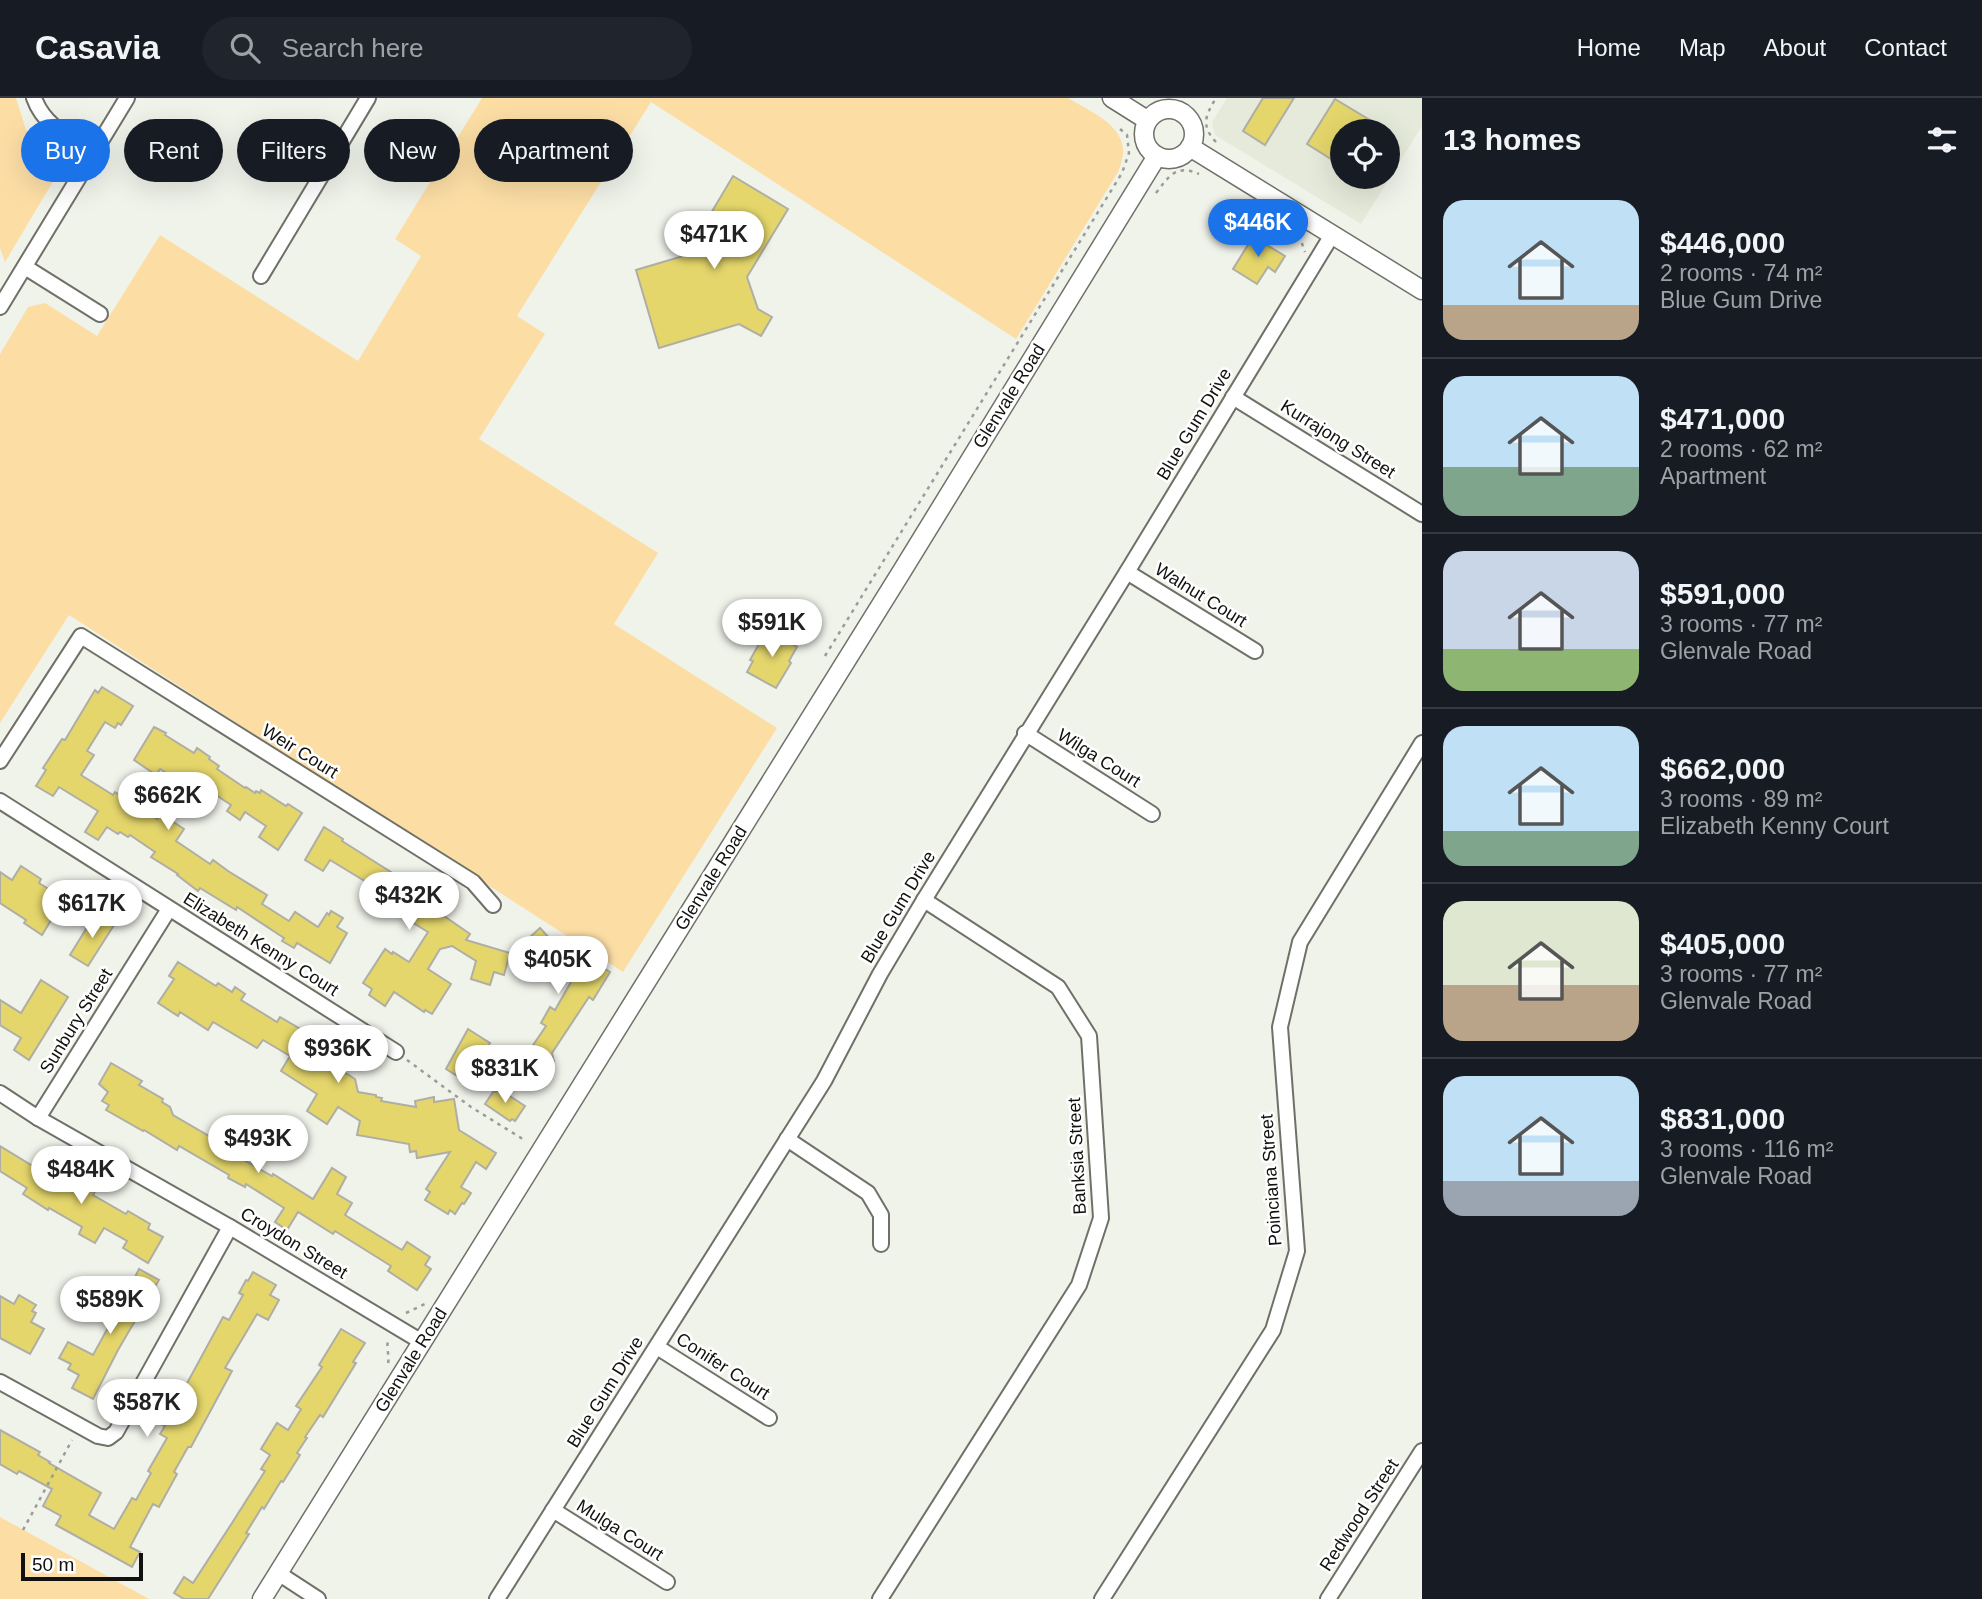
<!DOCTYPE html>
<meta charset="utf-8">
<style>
body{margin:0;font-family:Helvetica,sans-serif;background:#20242c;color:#f1f3f6;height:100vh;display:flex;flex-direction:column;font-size:26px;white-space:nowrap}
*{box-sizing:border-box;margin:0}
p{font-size:23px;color:#9ea1a6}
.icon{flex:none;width:38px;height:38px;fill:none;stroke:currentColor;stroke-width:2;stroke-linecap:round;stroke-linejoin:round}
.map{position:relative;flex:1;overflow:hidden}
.panel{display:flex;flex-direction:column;background:#171b24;width:560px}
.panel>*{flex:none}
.hud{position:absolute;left:21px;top:21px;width:665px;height:63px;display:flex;gap:14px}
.buttons{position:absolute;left:1330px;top:21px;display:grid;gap:14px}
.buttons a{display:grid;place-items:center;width:70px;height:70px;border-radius:50%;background:#171b24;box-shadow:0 7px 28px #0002;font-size:35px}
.scale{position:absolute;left:21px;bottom:18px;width:122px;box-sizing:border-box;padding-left:7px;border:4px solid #11110f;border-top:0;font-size:19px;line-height:24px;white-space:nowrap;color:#11110f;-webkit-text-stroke:5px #fff;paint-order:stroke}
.price{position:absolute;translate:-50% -60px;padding:0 16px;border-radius:24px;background:#fff;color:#222;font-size:23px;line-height:46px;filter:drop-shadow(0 2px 4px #0008)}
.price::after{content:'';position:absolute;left:50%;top:42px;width:21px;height:16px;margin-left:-10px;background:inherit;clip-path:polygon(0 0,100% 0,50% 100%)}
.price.on{background:#1a73e8;color:#fff}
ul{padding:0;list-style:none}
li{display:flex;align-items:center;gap:21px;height:175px;padding:0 21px}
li+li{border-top:2px solid #363941}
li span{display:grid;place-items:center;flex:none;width:196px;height:140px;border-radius:21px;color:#555}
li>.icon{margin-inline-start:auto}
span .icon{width:84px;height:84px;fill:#fffc;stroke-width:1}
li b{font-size:30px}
h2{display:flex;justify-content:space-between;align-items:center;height:84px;padding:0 21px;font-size:30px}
.pill{padding:0 24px;border-radius:32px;background:#171b24;box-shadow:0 7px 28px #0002;font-size:24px;line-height:63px}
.pill.on{background:#1a73e8;color:#fff}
header{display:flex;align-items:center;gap:42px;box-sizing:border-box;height:98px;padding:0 35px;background:#171b24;border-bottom:2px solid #363941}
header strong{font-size:33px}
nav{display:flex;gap:38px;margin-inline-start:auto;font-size:24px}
.search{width:490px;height:63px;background:#20242c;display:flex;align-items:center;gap:18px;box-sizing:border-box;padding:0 24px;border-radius:38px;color:#9ea1a6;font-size:26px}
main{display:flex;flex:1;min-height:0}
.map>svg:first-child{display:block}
.built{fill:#e5eada;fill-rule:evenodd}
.green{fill:#fcdea5}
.building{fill:#e4d66b;stroke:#afaea5;stroke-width:2}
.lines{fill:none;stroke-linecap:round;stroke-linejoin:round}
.minor-casing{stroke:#6f7169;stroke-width:18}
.tertiary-casing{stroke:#6f7169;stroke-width:21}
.path{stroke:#9a9c96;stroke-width:2.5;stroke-dasharray:3.5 5;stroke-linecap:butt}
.minor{stroke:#fff;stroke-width:14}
.tertiary{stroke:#fff;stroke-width:18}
.labels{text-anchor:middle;stroke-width:5;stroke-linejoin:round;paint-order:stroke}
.street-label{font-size:18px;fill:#11110f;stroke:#fff}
</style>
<header>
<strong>Casavia</strong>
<div class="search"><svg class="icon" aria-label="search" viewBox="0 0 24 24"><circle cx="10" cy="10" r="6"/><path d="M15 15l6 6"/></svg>Search here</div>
<nav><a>Home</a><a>Map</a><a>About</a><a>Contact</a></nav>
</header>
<main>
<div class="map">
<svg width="1422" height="1501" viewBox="0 0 1422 1501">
<rect width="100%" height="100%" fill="#f0f3ea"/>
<path class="built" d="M1227,0H1422V28L1361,126L1215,37L1212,24ZM1342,33H1388V79H1342Z"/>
<g class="green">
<path d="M0,0H16L26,32L61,54L64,65L5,164L0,150Z"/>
<path d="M482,0H1068C1089,13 1126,27 1123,57C1122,63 1120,69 1118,74L1016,241L651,4L517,218L545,236L479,341L658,455L614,526L777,630L623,874L69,517L0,625V256L28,209L45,205L97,238L160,137L358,263L421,158L395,141Z"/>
<path d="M0,1419L149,1501H0Z"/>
</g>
<g class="building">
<path d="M1263,0H1294L1265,47L1243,33Z"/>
<path d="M1335,1L1388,33H1342V68L1307,46Z"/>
<path d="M733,78L788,111L747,179L758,211L772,219L761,238L739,226L659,250L636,172L710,150L695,142Z"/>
<path d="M1256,134L1270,143L1267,147L1285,158L1275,174L1268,169L1257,186L1233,171Z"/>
<path d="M767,532L797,549L789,563L791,565L776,590L747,574L753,563L750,562Z"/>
<path d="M102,589L133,608L121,627L118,625L115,630L105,624L87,653L94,657L81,677L113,697L115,694L157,721L164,709L177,717L172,723L184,731L176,743L210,766L213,762L228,773L267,797L262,806L289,823L295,814L318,829L327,815L329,817L331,813L343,820L337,829L347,835L330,865L297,845L294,850L282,843L284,840L237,809L236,812L200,790L198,793L177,777L178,776L151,759L155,754L130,737L128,739L120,734L118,736L107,729L98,742L85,734L98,713L59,689L53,698L36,688L46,672L43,670L62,641L65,642L95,592L98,595Z"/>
<path d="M154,629L166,635L165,637L194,655L197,650L210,659L209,661L219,668L217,671L245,690L246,689L255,695L256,693L260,695L261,692L286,708L288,706L302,715L278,752L259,739L266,728L245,714L240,722L227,713L231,707L210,693L209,694L198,687L194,693L160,671L156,677L134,662Z"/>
<path d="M324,729L343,741L342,743L394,776L392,779L411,791L419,788L425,792L428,801L437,807L434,811L470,836L466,842L510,855L504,877L494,874L490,887L471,881L476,863L452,848L440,851L428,871L451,886L432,916L425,912L424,914L394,894L385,908L369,897L372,891L363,885L385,851L392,856L393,854L409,864L428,834L385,808L391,799L330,762L323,773L305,762Z"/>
<path d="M21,768L41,781L39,785L61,799L63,795L75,802L65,819H63L60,824L53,819L42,837L24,825L26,822L0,805V774L12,782Z"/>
<path d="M96,815L114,827L88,868L70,857Z"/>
<path d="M540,830L552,843L554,840L570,857L574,852L610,874L593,902L589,899L552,955L554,963L550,969L543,971L536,982L512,966L523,949L529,953L546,928L541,925L550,909L555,912L571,884L547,870L539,877L516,852Z"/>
<path d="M178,864L216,888L218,885L232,894L235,889L245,896L241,902L277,924L280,919L319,942L317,945L330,952L324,961L355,981L358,994L376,997V999L382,1000L381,1003L416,1009L415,1003L434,999V1004L454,1001L459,1032L496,1055L486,1071L476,1064L461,1089L471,1095L464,1106L462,1105L455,1116L450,1112L448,1116L425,1102L430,1094L426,1091L450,1054L417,1060L416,1053L410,1054L409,1046L357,1037L360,1023L338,1009L327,1026L307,1013L317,996L281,973L290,958L263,942L257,950L213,924L208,932L180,914L178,918L158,905L174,881L169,878Z"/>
<path d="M41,882L68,899L29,962L14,952L21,940L0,927V902L21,915Z"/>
<path d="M468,931L490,945L467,981H462L446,971Z"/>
<path d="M111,965L142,983L139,987L163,1001L162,1004L170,1009L173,1017L221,1045L219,1048L272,1078L273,1076L313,1101L332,1070L346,1079L337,1096L352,1105L345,1117L402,1152L407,1144L430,1159L425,1167L431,1171L417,1192L388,1173L391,1168L335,1133L333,1136L298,1114L287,1132L275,1124L284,1110L246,1086L245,1089L228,1080L229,1077L179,1048L177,1052L144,1032L143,1033L106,1012L109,1007L102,1003L108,994L99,986Z"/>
<path d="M502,993L525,1008L515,1023L512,1021L510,1023L485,1006L493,994Z"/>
<path d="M0,1048L46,1076L50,1072L79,1091L85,1081L98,1088L93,1097L126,1116L128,1113L150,1126L148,1131L163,1139L148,1165L123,1150L127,1143L104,1130L95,1145L79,1136L82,1129L49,1110L48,1112L23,1096L27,1090L0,1073Z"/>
<path d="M139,1171L159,1182L118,1252L93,1301L72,1290L79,1277L68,1271L71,1266L59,1260L68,1244L93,1257L125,1199L116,1194L124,1180L132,1185Z"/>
<path d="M253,1174L276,1187L270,1197L279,1202L268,1222L257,1216L225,1270L232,1273L191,1349H188L174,1374L177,1376L159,1409L153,1406L130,1449L140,1454L132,1469L56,1427L61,1418L43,1408L52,1391L19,1373L17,1376L0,1366V1332L40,1354L38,1357L50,1364L49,1365L101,1395L89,1417L114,1431L132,1400L136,1402L151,1375L148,1373L167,1340L160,1336L165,1328L161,1326L172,1305L175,1307L179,1300L223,1219L229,1222L243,1197L239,1195L246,1182L248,1183Z"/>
<path d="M19,1197L36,1207L32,1213L36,1215L31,1224L44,1231L30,1256L0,1240V1198L14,1206Z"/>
<path d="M341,1231L365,1245L353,1264L356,1265L323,1319L320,1317L305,1339L307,1340L297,1355L300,1357L283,1384L281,1383L264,1411L262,1409L246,1435L249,1436L208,1501H184L174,1495L184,1479L193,1485L232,1425L265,1373L261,1371L270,1357L261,1351L277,1325L288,1332L301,1311L296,1308L322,1269L319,1267Z"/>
</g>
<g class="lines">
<defs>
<g id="minor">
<path d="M34,0C44,28 69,39 93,54"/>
<path d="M25,169L100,216"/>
<path d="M261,178L368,0"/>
<path d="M0,209L127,0"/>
<path d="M1233,299L1422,416"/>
<path d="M1127,474L1255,553"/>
<path d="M1025,635L1152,716"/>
<path d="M0,663L81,538L473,784L493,807"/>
<path d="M0,703L396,954"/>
<path d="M0,995L38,1020L230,1129L422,1244"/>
<path d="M38,1020L169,811"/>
<path d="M787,1041L868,1095L881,1117V1146"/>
<path d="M657,1249L769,1320"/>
<path d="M0,1284L98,1338L108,1340L116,1334L230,1129"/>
<path d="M553,1412L667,1484"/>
<path d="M278,1475L318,1501"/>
<path d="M497,1501L824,983L880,876L924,802L1127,474L1332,137"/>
<path d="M880,1501L1079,1187L1101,1120L1089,938L1058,889L924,802"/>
<path d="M1102,1501L1273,1232L1297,1153L1280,929L1300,844L1422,645"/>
<path d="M1328,1501L1422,1353"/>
</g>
<g id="tertiary">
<path d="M1112,0L1147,22"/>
<circle cx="1169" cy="36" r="25"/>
<path d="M1190,49L1422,192"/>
<path d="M262,1501L902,473L1157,58"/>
</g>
</defs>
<use href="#minor" class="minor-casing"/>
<use href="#tertiary" class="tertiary-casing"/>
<g class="path">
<path d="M1216,44C1200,27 1206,17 1216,0"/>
<path d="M1156,95C1169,78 1176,66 1199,76"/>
<path d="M1299,137L1305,154"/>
<path d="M825,558L1122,75L1129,55L1127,37L1119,30"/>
<path d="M407,962L471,1009L526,1043"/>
<path d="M406,1215L425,1206"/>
<path d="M388,1265C390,1257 385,1248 389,1241"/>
<path d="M23,1432L72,1342"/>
</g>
<use href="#minor" class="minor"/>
<use href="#tertiary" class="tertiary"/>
</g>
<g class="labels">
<g class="street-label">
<text transform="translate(1009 298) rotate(-58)" y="6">Glenvale Road</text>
<text transform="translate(1194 326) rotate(-59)" y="6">Blue Gum Drive</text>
<text transform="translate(1338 341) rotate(32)" y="6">Kurrajong Street</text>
<text transform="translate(1201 497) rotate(32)" y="6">Walnut Court</text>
<text transform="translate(300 653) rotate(32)" y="6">Weir Court</text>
<text transform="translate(1099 660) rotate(32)" y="6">Wilga Court</text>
<text transform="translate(711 780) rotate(-58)" y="6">Glenvale Road</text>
<text transform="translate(898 809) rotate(-59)" y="6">Blue Gum Drive</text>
<text transform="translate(261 846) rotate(32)" y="6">Elizabeth Kenny Court</text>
<text transform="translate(76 923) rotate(-58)" y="6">Sunbury Street</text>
<text transform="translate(1077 1058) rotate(-93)" y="6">Banksia Street</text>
<text transform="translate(1271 1082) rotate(-94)" y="6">Poinciana Street</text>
<text transform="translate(294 1145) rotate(31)" y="6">Croydon Street</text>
<text transform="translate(411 1262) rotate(-58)" y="6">Glenvale Road</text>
<text transform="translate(723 1268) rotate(33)" y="6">Conifer Court</text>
<text transform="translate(605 1294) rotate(-58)" y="6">Blue Gum Drive</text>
<text transform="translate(1359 1417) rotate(-57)" y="6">Redwood Street</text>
<text transform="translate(620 1432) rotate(32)" y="6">Mulga Court</text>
</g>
</g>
</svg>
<div class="buttons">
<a><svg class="icon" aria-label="locate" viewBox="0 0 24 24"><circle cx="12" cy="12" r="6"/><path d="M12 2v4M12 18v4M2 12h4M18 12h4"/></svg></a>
</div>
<div class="scale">50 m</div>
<b class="price on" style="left:1258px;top:161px">$446K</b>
<b class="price" style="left:714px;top:173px">$471K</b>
<b class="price" style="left:772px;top:561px">$591K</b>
<b class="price" style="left:168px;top:734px">$662K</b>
<b class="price" style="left:409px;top:834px">$432K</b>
<b class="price" style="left:92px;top:842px">$617K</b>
<b class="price" style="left:558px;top:898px">$405K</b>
<b class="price" style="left:338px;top:987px">$936K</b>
<b class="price" style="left:505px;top:1007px">$831K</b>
<b class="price" style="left:258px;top:1077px">$493K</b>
<b class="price" style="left:81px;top:1108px">$484K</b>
<b class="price" style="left:110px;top:1238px">$589K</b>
<b class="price" style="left:147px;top:1341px">$587K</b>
<div class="hud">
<a class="pill on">Buy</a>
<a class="pill">Rent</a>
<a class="pill">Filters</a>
<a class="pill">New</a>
<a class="pill">Apartment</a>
</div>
</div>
<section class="panel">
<h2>13 homes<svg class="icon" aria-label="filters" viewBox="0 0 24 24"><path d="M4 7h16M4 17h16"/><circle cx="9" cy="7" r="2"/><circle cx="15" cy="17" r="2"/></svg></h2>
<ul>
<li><span style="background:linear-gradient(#bfe0f5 75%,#b9a48a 0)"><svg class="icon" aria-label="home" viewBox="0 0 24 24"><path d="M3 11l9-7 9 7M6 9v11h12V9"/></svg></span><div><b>$446,000</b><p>2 rooms · 74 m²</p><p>Blue Gum Drive</p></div></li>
<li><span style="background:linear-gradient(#bfe0f5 65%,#7fa58c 0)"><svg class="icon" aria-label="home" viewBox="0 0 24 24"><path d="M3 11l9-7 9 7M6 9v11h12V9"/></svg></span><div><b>$471,000</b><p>2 rooms · 62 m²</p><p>Apartment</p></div></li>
<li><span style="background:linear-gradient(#c9d6e8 70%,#8fb573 0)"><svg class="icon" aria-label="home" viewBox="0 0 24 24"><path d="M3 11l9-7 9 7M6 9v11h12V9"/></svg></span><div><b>$591,000</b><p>3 rooms · 77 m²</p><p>Glenvale Road</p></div></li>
<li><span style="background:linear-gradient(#bfe0f5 75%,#7fa58c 0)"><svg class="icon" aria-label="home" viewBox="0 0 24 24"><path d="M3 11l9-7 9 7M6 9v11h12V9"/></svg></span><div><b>$662,000</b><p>3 rooms · 89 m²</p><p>Elizabeth Kenny Court</p></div></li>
<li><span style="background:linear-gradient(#dfe7d0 60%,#b9a48a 0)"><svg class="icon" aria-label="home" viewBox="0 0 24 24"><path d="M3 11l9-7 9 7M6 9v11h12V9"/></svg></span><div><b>$405,000</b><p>3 rooms · 77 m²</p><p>Glenvale Road</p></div></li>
<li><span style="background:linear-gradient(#bfe0f5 75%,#9aa5b1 0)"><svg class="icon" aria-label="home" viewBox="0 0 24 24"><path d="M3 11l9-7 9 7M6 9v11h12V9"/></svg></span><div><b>$831,000</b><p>3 rooms · 116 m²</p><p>Glenvale Road</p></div></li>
</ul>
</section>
</main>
